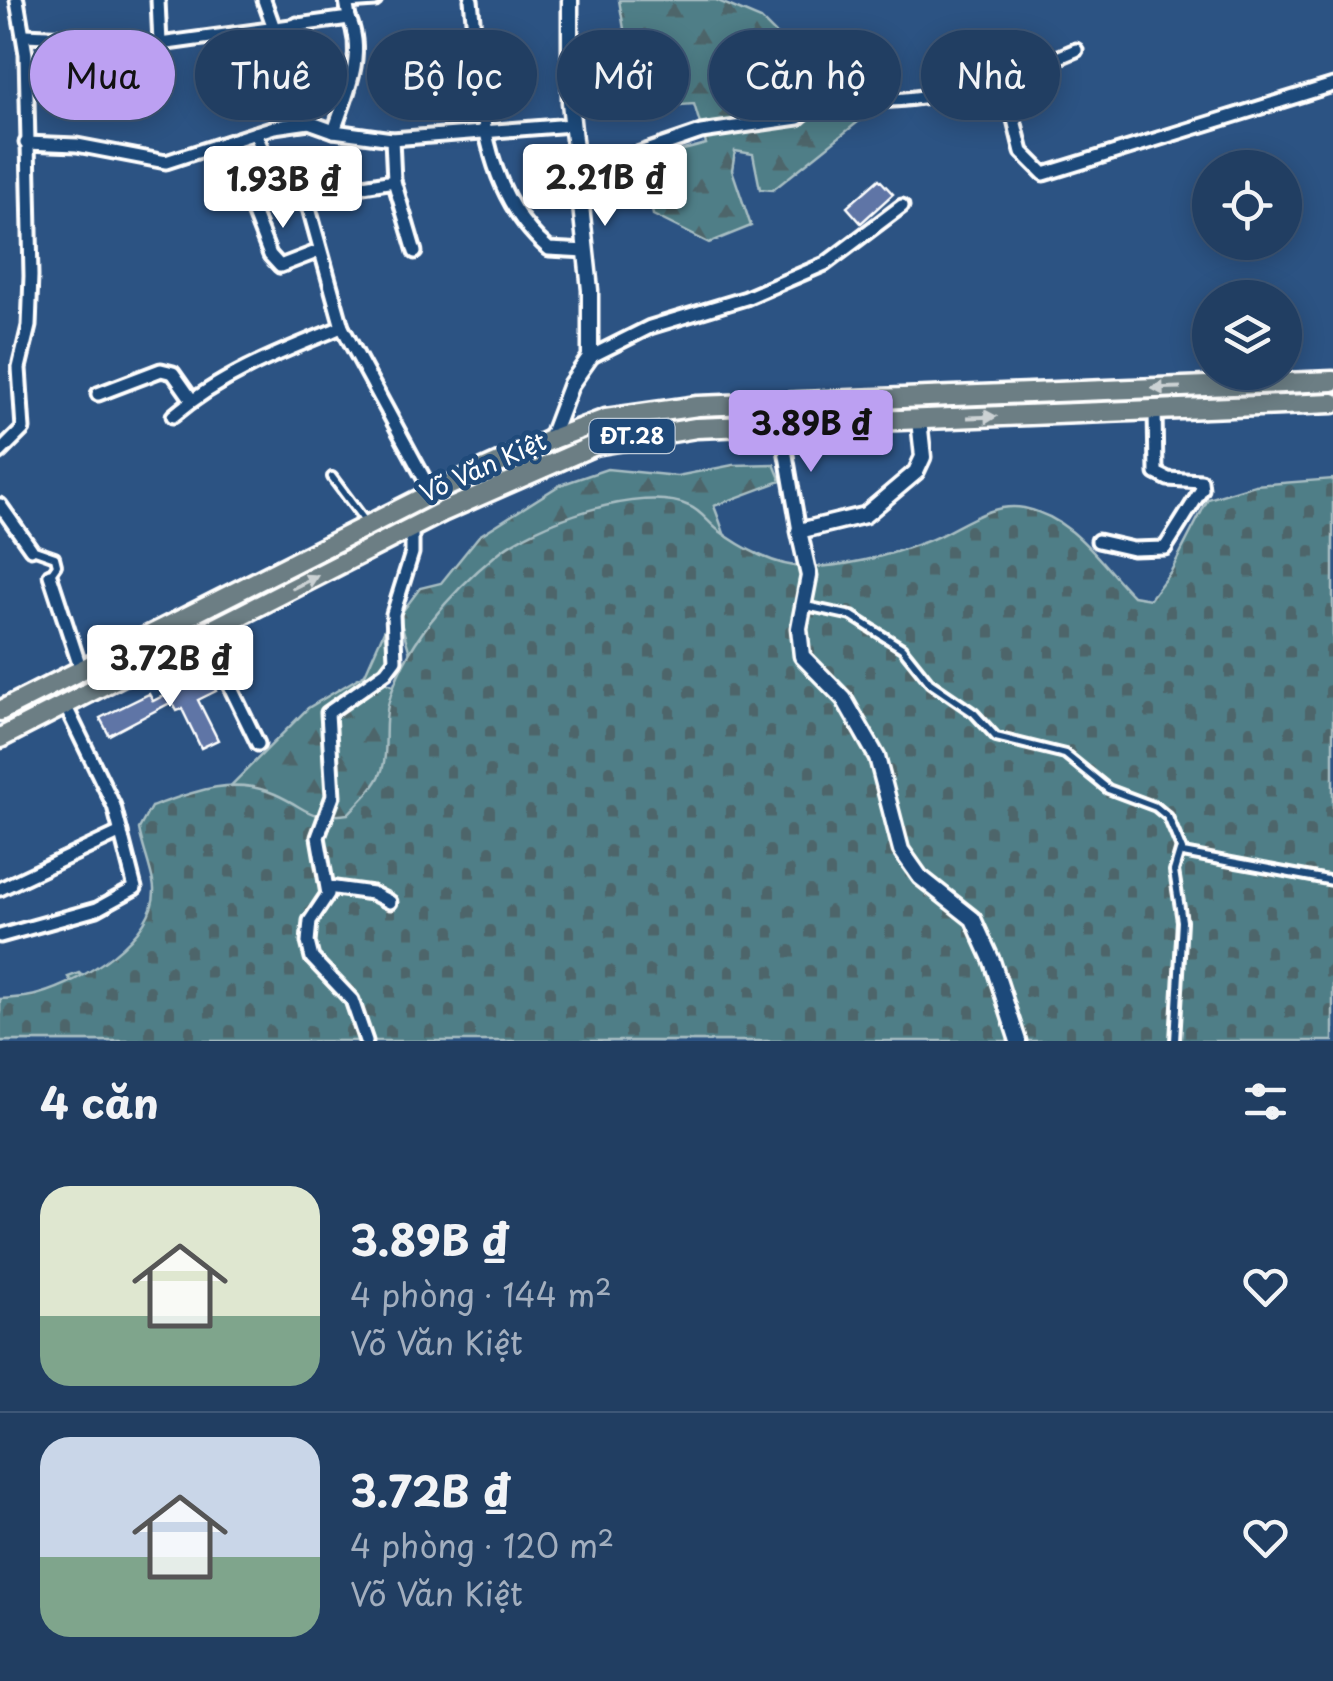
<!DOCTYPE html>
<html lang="vi">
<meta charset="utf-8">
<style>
body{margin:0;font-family:"Playpen Sans",sans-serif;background:#294568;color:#f1f3f6;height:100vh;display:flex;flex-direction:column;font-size:38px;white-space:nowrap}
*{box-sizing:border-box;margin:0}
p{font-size:32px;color:#a2aebe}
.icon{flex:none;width:55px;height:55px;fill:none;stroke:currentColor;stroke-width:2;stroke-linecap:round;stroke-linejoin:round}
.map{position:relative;height:1041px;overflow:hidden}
.side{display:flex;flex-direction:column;background:#213e62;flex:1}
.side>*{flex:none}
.banner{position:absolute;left:30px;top:30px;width:1275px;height:90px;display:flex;gap:20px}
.controls{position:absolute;left:1192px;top:150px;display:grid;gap:20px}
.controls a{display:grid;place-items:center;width:110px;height:110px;border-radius:50%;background:#213e62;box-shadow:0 5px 25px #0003,0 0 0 2px #3e5777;font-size:50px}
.price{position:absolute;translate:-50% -85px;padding:0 22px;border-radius:10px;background:#fff;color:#222;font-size:32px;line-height:65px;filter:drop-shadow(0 2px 5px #0008)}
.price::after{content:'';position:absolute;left:50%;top:60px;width:30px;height:22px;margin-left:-15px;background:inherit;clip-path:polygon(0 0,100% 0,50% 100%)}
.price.selected{background:#bca0f2;color:#111}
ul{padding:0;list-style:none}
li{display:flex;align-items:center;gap:30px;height:250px;padding:0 40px}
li+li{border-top:2px solid #3e5777}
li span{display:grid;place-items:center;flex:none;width:280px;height:200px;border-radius:30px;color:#555}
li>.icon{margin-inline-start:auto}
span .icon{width:120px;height:120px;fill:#fffc;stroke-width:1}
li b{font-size:42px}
h2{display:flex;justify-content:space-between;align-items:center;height:120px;padding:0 40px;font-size:42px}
.chip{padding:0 35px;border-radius:45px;background:#213e62;box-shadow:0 5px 25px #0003,0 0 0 2px #3e5777;font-size:35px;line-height:90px}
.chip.selected{background:#bca0f2;color:#111}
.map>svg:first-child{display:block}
.forest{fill:url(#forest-firs);stroke:#a8bec3;stroke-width:2.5}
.cemetery{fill:url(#cemetery-stones);stroke:#a8bec3;stroke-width:2.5}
.building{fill:#5e75a6;stroke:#fff;stroke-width:2.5}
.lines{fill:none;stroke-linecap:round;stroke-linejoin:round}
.service-casing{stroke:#fff;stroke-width:14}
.minor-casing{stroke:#fff;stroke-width:19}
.tertiary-casing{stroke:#fff;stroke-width:21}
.primary-casing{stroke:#fff;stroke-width:25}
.service{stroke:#1f4a7a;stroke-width:6}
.minor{stroke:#1f4a7a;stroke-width:11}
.tertiary{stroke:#1f4a7a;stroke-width:14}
.primary{stroke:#6c7e84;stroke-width:18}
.oneway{fill:#ccd2d4}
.labels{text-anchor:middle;stroke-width:10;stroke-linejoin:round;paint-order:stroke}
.shield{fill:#1f4a7a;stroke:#bcc9d7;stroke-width:2.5}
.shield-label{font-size:22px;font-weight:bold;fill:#fff}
.street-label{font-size:25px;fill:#fff;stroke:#1f4a7a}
</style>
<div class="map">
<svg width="1333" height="1041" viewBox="0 0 1333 1041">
<defs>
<pattern id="forest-firs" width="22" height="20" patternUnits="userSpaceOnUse" patternTransform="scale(2.5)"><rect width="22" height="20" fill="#507e87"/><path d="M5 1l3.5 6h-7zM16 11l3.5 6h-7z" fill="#4e656a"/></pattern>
<pattern id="cemetery-stones" width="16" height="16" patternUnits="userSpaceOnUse" patternTransform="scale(2.5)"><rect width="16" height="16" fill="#507e87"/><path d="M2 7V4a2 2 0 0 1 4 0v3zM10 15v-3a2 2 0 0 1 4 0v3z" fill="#4e656a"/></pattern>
</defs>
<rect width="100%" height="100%" fill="#2c5383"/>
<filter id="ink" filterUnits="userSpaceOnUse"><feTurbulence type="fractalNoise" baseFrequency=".01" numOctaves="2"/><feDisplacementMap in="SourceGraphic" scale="20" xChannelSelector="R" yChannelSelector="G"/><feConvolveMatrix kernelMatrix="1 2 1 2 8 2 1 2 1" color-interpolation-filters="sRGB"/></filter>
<g filter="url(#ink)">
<g class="forest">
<path d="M619,0H716L761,19L812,70L848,86L873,110L773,190L760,189L753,154L735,151L732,170L751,226L709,243L653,215L642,161L706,144L694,104L654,107L649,80L618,70L607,41L625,35Z"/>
<path d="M774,464L781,481L714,506C741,576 745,602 692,659L694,686L669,700L678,724L708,718L720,696L744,689L750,668L763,686L749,727L707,778L690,767L674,783L609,796L582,776L550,856L563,861L571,841L593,850L594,865L605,885L583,901L584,934L607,951L624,950L622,983L635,998L665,975L728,977L735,998L789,1005L791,1041H605L612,1033L599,985L572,984C555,959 542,940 557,910L540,895L497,899L492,879L502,868L501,849L477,848L499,821L496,803L478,802L471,767L420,778L397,808L346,822L342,846L351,899L369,900L363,923L385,935L399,922L423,942L395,962L377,1010L375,1041H356L354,1018L328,978L308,983L291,968L266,980L273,1005L250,997L233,1016L202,1010L175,1023L145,1018L143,1033L148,1041H0V1011L99,1019L68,977L79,973L89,982L112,975L122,1007C155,988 166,974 201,996L208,983L194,967L211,963L219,979L243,964L247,944L267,940L261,966L287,956L303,943L332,944L344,930L339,896L326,884L317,844L302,831L275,819L195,827L170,847L308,708L365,674L384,631L391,668L381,680L401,690L416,674L399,616L420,588L441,583L479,536L560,485L607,469L677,476L733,465Z"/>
</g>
<path class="cemetery" d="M1333,479V1041H0V999C12,998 27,998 39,994C80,983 156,937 154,889C153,873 142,847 139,829L151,807C192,792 233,775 275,794C311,810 305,820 348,814C359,802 375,788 381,773C389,753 383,726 388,705C402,646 451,592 497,554C534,523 642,484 689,506C700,510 709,523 718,530C742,548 776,567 807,567C845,567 890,555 925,542C957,531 988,501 1024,508C1075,519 1098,561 1133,596L1150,599L1171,571L1208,499L1255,485Z"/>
<g class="building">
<path d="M879,179L893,194L861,223L847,207Z"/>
<path d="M207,673L216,691L198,700L218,740L201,748L182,709L177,711L172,702L109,735L100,718L149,694L153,701Z"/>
</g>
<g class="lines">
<defs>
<g id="service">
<path d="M332,477L367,524"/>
<path d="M32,549L55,557L57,565L50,575"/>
<path d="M806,606L852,616L902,648L930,683L974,713L996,737L1065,754L1108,789L1156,807L1168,817L1183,853L1333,881"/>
<path d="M1175,1041L1182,921L1174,871L1180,851"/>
</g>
<g id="minor">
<path d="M158,0L160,44L349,18L346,0"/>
<path d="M264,0L274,28"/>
<path d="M471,0C481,88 476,187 549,249L586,251"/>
<path d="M347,2L375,0"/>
<path d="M297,24L309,122"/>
<path d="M25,35L114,39"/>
<path d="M1003,75L1022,152L1044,174L1333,85"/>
<path d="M334,131C346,95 366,55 349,18"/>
<path d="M255,133L270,167L309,208L342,327L432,493"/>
<path d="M26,143L77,145L166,162L274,127L309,122L334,131L392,139L572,125"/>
<path d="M576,164L611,163L701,132L798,118L827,93C838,94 847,98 858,99C923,107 1017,76 1076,50"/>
<path d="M394,181L415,252"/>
<path d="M301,196L394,181L392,139"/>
<path d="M250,204L270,255L280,266L319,251"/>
<path d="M590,357L650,327L746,298L825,264L902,206"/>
<path d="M98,394L161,370L173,373L192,400"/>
<path d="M173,416C222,374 283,351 342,327"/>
<path d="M781,426L799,531"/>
<path d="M0,452L23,429L19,368L29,326L31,276L26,54L17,0"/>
<path d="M0,505L31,549"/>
<path d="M1098,541L1133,549L1165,548L1202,489L1201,481L1168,479L1156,473L1155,410"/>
<path d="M50,575L81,670"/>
<path d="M204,633L258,744"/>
<path d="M328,887L372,893L390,902"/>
<path d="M0,889L121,832"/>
<path d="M0,936L97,909L135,888L114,806L65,705"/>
<path d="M366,1041L352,1000L312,958L308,942L310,921L328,894L318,837L333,796L328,713L386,672L395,660L393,614L412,553V527"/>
</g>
<g id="tertiary">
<path d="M919,420L923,457L916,472L865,515L799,531L809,576L799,628L802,656L844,699L877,757L901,850L920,877L973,919L992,961L1018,1041"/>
<path d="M550,440L571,384L590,357V290L570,102V0"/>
</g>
<g id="primary">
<path d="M0,711L432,493L550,440L606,419L698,406L1333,381"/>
<path d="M0,738L442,512L595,445L696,428L1333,403"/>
</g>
</defs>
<use href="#service" class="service-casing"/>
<use href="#minor" class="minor-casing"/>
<use href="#tertiary" class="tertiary-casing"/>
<use href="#primary" class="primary-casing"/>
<use href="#service" class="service"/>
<use href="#minor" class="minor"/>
<use href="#tertiary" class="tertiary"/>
<use href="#primary" class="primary"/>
</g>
<defs><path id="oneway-solid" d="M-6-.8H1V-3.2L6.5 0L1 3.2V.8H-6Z" transform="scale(2.5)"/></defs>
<g class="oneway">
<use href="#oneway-solid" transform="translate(1166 388) rotate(178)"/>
<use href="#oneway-solid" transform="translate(982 417) rotate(-2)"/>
<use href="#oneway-solid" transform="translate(305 582) rotate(-27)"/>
</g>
</g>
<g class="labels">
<rect class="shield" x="589.5" y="419" width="85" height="34" rx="8"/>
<g class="shield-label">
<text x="632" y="444">ĐT.28</text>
</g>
<g class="street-label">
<text transform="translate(483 467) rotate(-24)" y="9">Võ Văn Kiệt</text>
</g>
</g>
</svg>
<div class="controls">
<a><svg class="icon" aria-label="locate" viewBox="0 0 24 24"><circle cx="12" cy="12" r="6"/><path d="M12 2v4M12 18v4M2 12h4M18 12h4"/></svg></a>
<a><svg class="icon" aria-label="layers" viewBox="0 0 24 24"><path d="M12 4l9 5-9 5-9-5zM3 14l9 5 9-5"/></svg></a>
</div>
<b class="price" style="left:605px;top:229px">2.21B ₫</b>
<b class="price" style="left:283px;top:231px">1.93B ₫</b>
<b class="price selected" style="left:811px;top:475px">3.89B ₫</b>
<b class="price" style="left:170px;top:710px">3.72B ₫</b>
<div class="banner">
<a class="chip selected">Mua</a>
<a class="chip">Thuê</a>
<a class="chip">Bộ lọc</a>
<a class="chip">Mới</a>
<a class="chip">Căn hộ</a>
<a class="chip">Nhà</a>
</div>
</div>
<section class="side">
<h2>4 căn<svg class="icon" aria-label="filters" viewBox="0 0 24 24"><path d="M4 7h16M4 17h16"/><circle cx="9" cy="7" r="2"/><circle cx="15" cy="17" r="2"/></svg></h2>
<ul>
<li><span style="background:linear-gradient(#dfe7d0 65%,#7fa58c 0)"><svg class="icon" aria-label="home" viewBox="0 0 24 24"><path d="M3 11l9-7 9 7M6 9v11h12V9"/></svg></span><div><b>3.89B ₫</b><p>4 phòng · 144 m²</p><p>Võ Văn Kiệt</p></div><svg class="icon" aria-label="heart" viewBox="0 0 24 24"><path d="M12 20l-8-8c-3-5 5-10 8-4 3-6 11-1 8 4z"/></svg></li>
<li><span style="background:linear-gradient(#c9d6e8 60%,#7fa58c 0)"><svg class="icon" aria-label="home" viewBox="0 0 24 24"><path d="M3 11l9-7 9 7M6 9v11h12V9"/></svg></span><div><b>3.72B ₫</b><p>4 phòng · 120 m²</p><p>Võ Văn Kiệt</p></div><svg class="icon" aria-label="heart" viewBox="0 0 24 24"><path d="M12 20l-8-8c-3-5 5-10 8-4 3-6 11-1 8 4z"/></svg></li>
</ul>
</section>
